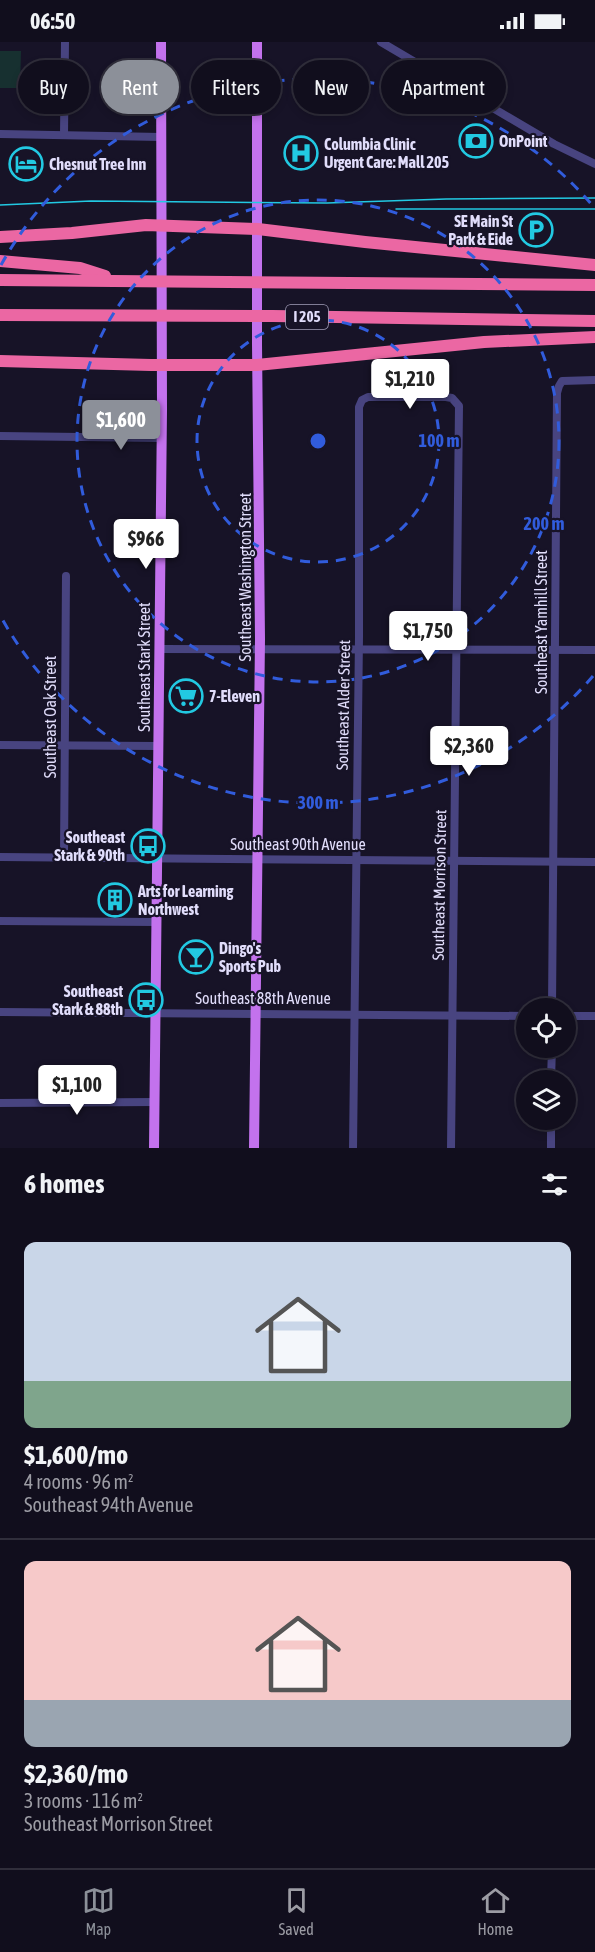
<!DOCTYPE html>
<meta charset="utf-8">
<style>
body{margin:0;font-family:"Asap Condensed",sans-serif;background:#1a1726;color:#f1f3f6;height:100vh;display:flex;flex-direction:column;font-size:22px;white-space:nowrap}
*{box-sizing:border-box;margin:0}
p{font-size:20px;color:#9c9ca4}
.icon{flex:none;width:33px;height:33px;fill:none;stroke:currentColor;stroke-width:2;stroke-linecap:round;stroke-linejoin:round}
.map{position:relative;height:1106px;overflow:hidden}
.sheet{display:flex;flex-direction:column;background:#110e1d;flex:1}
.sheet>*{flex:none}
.hud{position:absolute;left:18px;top:18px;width:560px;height:54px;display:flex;gap:12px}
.tools{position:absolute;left:516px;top:956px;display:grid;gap:12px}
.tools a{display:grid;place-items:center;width:60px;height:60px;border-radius:50%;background:#110e1d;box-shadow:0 3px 9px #0003,0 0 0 2px #302e3b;font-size:30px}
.price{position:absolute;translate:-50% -51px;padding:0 14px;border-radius:6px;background:#fff;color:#222;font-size:20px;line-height:39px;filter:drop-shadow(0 2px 3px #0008)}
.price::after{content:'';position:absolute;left:50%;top:36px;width:18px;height:14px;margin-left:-9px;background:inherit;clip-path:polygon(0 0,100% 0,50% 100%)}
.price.active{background:#8c9099;color:#fff}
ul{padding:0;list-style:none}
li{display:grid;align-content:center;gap:12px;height:318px;padding:0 24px}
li+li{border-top:2px solid #302e3b}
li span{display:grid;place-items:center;height:186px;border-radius:12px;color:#555}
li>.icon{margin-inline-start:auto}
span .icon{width:108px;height:108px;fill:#fffc;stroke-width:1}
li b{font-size:26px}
h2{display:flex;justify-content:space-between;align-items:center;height:72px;padding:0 24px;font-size:26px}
.chip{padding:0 21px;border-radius:27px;background:#110e1d;box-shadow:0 3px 9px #0003,0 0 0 2px #302e3b;font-size:21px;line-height:54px}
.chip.active{background:#8c9099;color:#fff}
.status{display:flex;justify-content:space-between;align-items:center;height:42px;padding:0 30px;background:#110e1d;direction:ltr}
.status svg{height:16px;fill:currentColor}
.dock{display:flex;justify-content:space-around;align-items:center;height:84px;border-top:2px solid #302e3b;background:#110e1d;font-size:16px;color:#9c9ca4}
.dock a{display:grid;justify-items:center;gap:3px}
.dock .active{color:#8c9099}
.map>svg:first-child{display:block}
.green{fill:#173030}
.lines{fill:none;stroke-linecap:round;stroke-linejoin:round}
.minor{stroke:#484480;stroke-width:8}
.major{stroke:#c372ed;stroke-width:10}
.highway{stroke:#eb67a3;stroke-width:12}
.tram{stroke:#22c9e2;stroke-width:1.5}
.ring{fill:none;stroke:#315cdc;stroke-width:3;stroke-dasharray:10 8}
.labels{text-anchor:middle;stroke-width:4.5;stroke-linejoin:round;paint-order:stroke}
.shield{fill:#171327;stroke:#a4a0bb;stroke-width:1.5}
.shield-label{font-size:15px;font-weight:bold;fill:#e1ddfb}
.poi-label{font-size:16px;font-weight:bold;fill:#e1ddfb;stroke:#171327;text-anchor:start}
.street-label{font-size:16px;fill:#e1ddfb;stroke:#171327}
.centre{fill:#315cdc;stroke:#171327;stroke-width:3}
.ring-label{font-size:18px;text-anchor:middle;font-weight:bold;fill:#315cdc;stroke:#171327;stroke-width:4.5;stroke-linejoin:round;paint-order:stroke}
</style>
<div class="status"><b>06:50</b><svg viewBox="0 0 49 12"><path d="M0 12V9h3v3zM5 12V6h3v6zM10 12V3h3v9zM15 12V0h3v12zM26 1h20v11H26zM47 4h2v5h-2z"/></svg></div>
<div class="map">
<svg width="595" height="1106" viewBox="0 0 595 1106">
<rect width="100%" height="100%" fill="#171327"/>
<path class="green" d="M0,9H21L20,46H0Z"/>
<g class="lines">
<g class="minor">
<path d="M381,0L554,102L595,122"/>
<path d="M0,92L161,95"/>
<path d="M64,93L65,0"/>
<path d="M0,394L162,396"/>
<path d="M159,607L595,608"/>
<path d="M0,703L158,704"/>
<path d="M0,815L595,820"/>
<path d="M64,815L66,534"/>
<path d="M0,879L157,880"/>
<path d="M552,966L557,351L559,344L562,339L595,338"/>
<path d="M0,970L526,974"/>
<path d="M566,974H595"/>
<path d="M551,1038L552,1005"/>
<path d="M0,1061L155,1060"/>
<path d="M353,1106L359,595V365L362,358L368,355H446L452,356L459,364L451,1106"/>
<path d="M551,1106V1077"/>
</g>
<g class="major">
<path d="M154,1106L162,368L161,0"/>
<path d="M254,1106L260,597L257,302V0"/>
</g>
<g class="highway">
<path d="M0,195L72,191L146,183L258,187L365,200L595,223"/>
<path d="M0,219L80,226L105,234"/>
<path d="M0,238L595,243"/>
<path d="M0,273L273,274L595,279"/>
<path d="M0,319L151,323H257L484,300L595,295"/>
</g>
<g class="tram">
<path d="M0,163L91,159L327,161L446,157L595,156"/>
<path d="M396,167H595"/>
</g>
</g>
<g class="ring">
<circle cx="318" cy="399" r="121"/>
<circle cx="318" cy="399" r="241"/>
<path d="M593 634A362 362 0 0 1 1 575M1 223A362 362 0 0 1 593 164"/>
</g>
<defs>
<symbol id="bank-ring" viewBox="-11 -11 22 22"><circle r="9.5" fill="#171327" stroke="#22c9e2" stroke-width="1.5"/><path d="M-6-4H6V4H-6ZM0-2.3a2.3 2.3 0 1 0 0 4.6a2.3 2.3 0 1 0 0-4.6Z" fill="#22c9e2"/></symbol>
<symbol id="hospital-ring" viewBox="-11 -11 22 22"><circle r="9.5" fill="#171327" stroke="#22c9e2" stroke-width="1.5"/><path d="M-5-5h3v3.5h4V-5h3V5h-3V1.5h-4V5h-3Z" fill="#22c9e2"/></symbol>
<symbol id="hotel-ring" viewBox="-11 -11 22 22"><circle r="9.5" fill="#171327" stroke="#22c9e2" stroke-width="1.5"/><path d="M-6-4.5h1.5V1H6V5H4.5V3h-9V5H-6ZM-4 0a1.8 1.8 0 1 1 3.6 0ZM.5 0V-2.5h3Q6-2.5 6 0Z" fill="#22c9e2"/></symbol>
<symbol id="parking-ring" viewBox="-11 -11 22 22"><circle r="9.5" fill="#171327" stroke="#22c9e2" stroke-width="1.5"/><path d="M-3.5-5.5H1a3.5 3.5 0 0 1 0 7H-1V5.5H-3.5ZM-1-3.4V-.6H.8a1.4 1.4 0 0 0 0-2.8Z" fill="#22c9e2"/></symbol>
<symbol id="supermarket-ring" viewBox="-11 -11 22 22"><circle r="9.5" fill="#171327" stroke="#22c9e2" stroke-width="1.5"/><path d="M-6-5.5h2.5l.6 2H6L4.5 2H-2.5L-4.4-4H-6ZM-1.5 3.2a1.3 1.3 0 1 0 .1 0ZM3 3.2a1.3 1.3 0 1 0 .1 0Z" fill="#22c9e2"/></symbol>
<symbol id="bus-ring" viewBox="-11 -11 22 22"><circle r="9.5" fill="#171327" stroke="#22c9e2" stroke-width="1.5"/><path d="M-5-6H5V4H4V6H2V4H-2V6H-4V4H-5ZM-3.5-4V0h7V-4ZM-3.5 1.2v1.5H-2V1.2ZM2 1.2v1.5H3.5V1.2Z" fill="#22c9e2"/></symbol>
<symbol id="building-ring" viewBox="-11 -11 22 22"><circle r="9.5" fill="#171327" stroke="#22c9e2" stroke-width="1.5"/><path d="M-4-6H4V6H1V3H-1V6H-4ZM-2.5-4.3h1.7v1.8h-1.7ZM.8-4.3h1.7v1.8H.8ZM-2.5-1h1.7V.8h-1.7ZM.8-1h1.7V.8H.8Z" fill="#22c9e2"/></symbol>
<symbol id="bar-ring" viewBox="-11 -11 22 22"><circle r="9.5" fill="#171327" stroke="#22c9e2" stroke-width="1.5"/><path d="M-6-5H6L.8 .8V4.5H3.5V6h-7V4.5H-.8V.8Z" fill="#22c9e2"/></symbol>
</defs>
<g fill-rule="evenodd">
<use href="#bank-ring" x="457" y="80" width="38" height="38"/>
<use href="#hospital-ring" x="282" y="92" width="38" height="38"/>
<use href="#hotel-ring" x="7" y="103" width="38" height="38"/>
<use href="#parking-ring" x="517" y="169" width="38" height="38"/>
<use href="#supermarket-ring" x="167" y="635" width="38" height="38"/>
<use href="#bus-ring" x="129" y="785" width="38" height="38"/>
<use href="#building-ring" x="96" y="839" width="38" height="38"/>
<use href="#bar-ring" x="177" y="896" width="38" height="38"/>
<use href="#bus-ring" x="127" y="939" width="38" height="38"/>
</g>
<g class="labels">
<rect class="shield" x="286" y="263" width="42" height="24" rx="4.5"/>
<g class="shield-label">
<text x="307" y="280">I 205</text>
</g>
<g class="poi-label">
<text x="499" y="105">OnPoint</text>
<text x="324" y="108">Columbia Clinic<tspan x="324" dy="18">Urgent Care: Mall 205</tspan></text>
<text x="49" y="128">Chesnut Tree Inn</text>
<text x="513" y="185" text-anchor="end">SE Main St<tspan x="513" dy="18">Park &amp; Eide</tspan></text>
<text x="209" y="660">7-Eleven</text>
<text x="125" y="801" text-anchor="end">Southeast<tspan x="125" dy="18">Stark &amp; 90th</tspan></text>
<text x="138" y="855">Arts for Learning<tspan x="138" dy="18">Northwest</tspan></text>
<text x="219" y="912">Dingo's<tspan x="219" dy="18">Sports Pub</tspan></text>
<text x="123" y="955" text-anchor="end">Southeast<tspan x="123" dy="18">Stark &amp; 88th</tspan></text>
</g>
<g class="street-label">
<text transform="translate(245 535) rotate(-90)" y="6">Southeast Washington Street</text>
<text transform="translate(541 580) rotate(-90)" y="6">Southeast Yamhill Street</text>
<text transform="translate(144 625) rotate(-90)" y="6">Southeast Stark Street</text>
<text transform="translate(343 663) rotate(-89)" y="6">Southeast Alder Street</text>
<text transform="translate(50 675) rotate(-90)" y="6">Southeast Oak Street</text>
<text x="298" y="808">Southeast 90th Avenue</text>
<text transform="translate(439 843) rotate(-89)" y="6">Southeast Morrison Street</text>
<text x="263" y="962">Southeast 88th Avenue</text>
</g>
</g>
<circle cx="318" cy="399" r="9" class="centre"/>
<g class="ring-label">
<text x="439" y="405">100 m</text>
<text x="544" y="488">200 m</text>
<text x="318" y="767">300 m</text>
</g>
</svg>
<div class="tools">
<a><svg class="icon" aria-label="locate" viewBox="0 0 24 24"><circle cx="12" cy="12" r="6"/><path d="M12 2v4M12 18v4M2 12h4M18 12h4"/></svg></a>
<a><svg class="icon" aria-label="layers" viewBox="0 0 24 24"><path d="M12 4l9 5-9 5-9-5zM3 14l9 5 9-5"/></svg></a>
</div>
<b class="price" style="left:410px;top:368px">$1,210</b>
<b class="price active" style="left:121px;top:409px">$1,600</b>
<b class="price" style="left:146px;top:528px">$966</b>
<b class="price" style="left:428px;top:620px">$1,750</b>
<b class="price" style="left:469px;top:735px">$2,360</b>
<b class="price" style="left:77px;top:1074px">$1,100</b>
<div class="hud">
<a class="chip">Buy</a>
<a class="chip active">Rent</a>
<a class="chip">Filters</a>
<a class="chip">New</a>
<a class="chip">Apartment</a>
</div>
</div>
<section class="sheet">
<h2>6 homes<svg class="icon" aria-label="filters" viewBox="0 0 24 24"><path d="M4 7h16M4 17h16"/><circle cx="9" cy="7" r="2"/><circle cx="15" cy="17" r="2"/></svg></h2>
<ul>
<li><span style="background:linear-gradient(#c9d6e8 75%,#7fa58c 0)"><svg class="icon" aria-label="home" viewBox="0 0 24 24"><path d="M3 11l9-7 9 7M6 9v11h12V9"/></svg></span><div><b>$1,600/mo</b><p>4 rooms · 96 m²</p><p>Southeast 94th Avenue</p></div></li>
<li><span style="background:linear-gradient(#f6c9c9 75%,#9aa5b1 0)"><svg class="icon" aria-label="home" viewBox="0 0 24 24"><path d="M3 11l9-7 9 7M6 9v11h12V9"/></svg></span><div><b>$2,360/mo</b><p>3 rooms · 116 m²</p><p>Southeast Morrison Street</p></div></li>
</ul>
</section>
<nav class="dock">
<a class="active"><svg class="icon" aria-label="map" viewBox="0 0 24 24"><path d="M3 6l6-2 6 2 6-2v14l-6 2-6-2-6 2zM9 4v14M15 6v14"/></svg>Map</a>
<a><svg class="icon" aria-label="saved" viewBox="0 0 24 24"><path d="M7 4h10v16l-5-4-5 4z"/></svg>Saved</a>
<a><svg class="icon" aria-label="home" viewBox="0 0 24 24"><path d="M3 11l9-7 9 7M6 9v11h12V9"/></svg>Home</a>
</nav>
